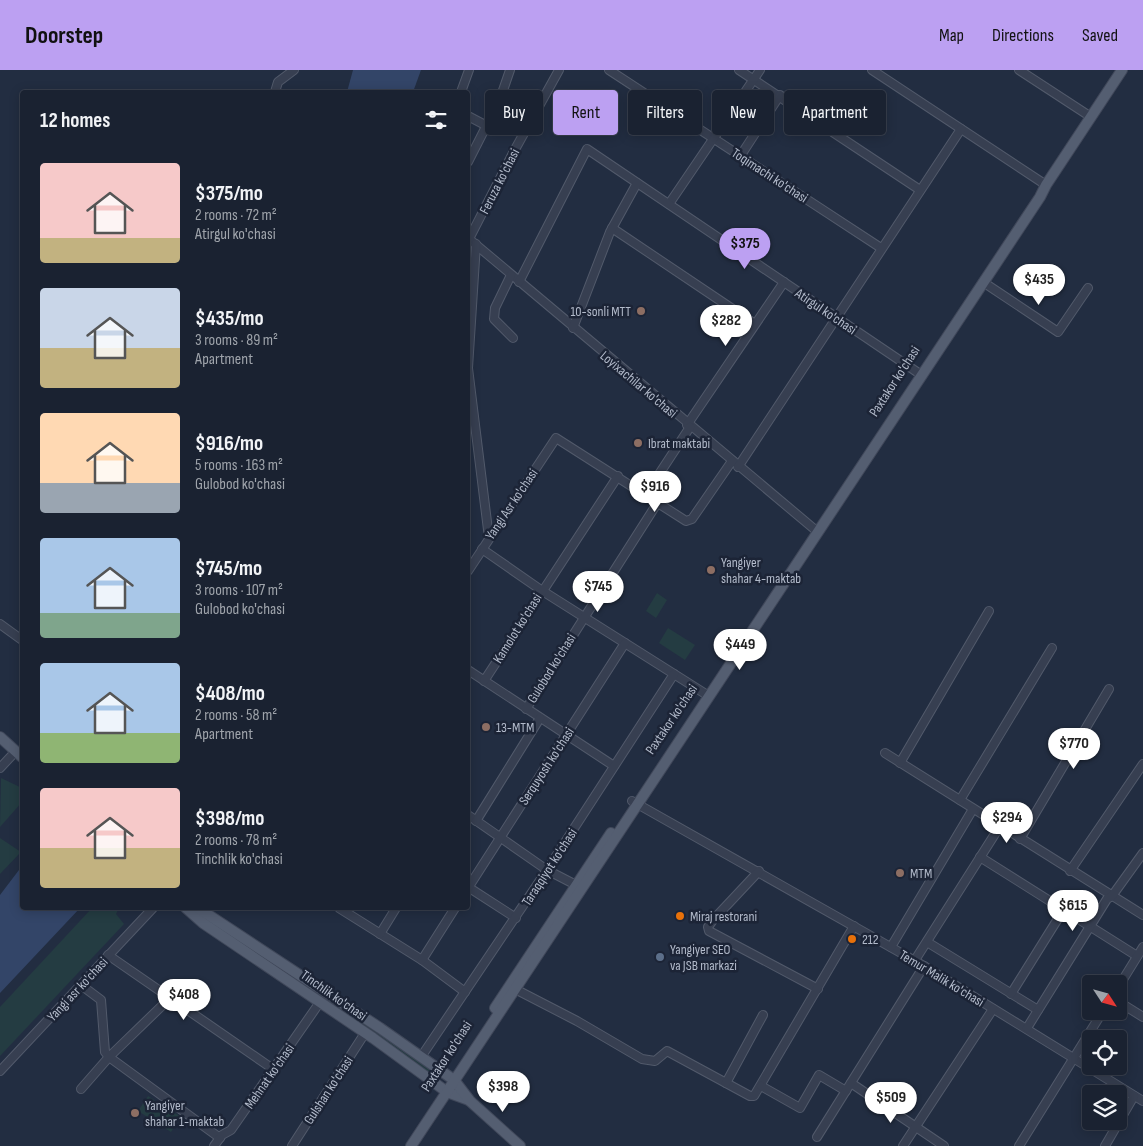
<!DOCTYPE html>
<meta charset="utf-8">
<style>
body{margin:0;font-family:"Sofia Sans Condensed",sans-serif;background:#232a39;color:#f1f3f6;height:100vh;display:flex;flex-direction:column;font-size:19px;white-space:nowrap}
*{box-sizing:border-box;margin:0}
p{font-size:16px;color:#9fa4ab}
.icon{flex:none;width:28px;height:28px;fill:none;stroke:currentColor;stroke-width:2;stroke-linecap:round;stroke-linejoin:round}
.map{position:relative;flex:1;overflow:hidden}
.details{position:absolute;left:20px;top:20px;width:450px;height:820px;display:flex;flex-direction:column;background:#1a2231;border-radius:5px;box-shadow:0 2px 12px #0003,0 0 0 1px #383f4d}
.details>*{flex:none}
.banner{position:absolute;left:485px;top:20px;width:475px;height:45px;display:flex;gap:10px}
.needle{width:32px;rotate:126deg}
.controls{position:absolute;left:1082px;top:905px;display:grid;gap:10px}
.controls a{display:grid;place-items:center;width:45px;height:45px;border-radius:5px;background:#1a2231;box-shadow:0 2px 12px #0003,0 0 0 1px #383f4d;font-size:25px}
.price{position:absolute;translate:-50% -42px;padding:0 11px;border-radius:18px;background:#fff;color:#222;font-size:16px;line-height:32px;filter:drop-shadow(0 1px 2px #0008)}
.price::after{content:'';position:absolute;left:50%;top:30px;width:15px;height:11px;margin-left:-8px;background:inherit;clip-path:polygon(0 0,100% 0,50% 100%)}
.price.selected{background:#bca0f2;color:#111}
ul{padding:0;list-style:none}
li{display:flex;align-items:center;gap:15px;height:125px;padding:0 20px}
li span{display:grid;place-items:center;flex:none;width:140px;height:100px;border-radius:5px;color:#555}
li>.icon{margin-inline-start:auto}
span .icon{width:60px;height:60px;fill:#fffc;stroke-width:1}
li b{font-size:21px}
h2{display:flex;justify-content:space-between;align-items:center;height:60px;padding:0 20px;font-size:21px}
.tag{padding:0 18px;border-radius:5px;background:#1a2231;box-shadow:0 2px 12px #0003,0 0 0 1px #383f4d;font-size:18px;line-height:45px}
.tag.selected{background:#bca0f2;color:#111}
header{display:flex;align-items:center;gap:30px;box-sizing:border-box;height:70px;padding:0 25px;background:#bca0f2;color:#111}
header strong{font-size:24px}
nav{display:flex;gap:28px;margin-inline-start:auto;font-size:18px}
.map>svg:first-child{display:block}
.green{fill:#243c42}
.water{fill:#334568}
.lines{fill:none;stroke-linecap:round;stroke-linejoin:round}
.minor-casing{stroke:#525a6b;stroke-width:10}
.major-casing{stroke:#40485a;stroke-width:12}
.minor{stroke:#373f51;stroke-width:8}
.major{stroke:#545e71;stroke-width:10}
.education-dot{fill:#8d6e63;stroke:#1c2436;stroke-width:2}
.food-dot{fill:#e8710a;stroke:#1c2436;stroke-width:2}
.service-dot{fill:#5c6f8a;stroke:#1c2436;stroke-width:2}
.labels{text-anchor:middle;stroke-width:5;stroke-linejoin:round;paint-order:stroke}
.street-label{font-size:14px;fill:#b3bbcb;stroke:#1c2436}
.poi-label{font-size:14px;fill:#b3bbcb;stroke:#1c2436;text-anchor:start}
</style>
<header>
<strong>Doorstep</strong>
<nav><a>Map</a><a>Directions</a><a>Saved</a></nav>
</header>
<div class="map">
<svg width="1143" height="1076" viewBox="0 0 1143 1076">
<rect width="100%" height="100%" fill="#222d41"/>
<g class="green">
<path d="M657,523L667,530L656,548L646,541Z"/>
<path d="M668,558L695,575L685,590L659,573Z"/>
<path d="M1,708L22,718V732L0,757Z"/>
<path d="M0,768L21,782L0,804Z"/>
<path d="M92,838H119L116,844L124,854L0,986V937Z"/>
<path d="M208,847L434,1001L432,1005L206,851Z"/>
<path d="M148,1026L181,1047L171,1062L138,1041Z"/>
</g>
<g class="water">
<path d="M353,0H421L413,22H347Z"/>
<path d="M22,796V838H80L0,923V825Z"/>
</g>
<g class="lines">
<defs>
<g id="minor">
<path d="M609,0L881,178"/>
<path d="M739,0L920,120"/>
<path d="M872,0L1046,115"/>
<path d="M1019,0L1091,47"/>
<path d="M275,22L278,12L294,0"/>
<path d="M461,22L469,0"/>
<path d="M468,46L487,56"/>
<path d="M741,85L780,25"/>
<path d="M468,92L500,29L510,0"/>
<path d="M669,134L760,0"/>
<path d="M612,158L755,254"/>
<path d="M468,168L813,458"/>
<path d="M469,169L513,83L559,0"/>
<path d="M476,174L468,298L489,468"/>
<path d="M511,205L495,238L494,249L513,268"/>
<path d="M519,212L587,79L917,302"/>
<path d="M983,212L1058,262L1088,218"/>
<path d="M573,258L610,162L637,113"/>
<path d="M687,355L784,212"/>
<path d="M738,397L961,59"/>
<path d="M646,424L690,357"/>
<path d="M482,479L541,520L704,623"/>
<path d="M468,501L556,368L686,451L692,449L732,391"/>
<path d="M0,554L22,570"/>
<path d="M468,600L614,696"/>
<path d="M484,611L618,406"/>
<path d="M526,639L658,432"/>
<path d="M885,683L1143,845"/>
<path d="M900,693L989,541"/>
<path d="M0,698L16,681"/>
<path d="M960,730L1052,578"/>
<path d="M632,731L924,896L1143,1031"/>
<path d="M468,745L547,800L576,815"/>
<path d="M476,751L540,648"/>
<path d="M1020,769L1109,619"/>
<path d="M980,787L1137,886"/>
<path d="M759,801L713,850L708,857L709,861L818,919"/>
<path d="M1070,801L1143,694"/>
<path d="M468,817L516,848"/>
<path d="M468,818L625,573"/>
<path d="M339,838L422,890L465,922"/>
<path d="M380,864L396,838"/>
<path d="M927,872L1038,940"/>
<path d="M891,877L973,739"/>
<path d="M108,885L273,999"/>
<path d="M422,890L455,838"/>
<path d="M915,890L1000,756"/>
<path d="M81,915L101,930L105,982L109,987L220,1068"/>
<path d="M1119,916L1143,877"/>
<path d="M515,919L577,951L642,989L655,991L667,981L750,1026H754L854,856"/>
<path d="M1011,924L1064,839"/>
<path d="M1119,932L1143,947"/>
<path d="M1027,958L1107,829L1112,826L1143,783"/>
<path d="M421,987L547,800L674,604"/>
<path d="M0,1001L153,838"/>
<path d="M726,1013L763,945"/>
<path d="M851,1013L944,1076"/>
<path d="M761,1016L800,1038L819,1005L846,1021"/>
<path d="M81,1019L109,987L170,928"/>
<path d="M817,1067L924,896"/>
<path d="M214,1076L222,1065L231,1060L320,932"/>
<path d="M292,1076L365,963"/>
<path d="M903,1076L993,939"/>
<path d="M1019,1076L1103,941"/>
<path d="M1105,1076L1134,1026"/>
</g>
<g id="major">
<path d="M0,667L22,687"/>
<path d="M186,838L203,853L373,968L447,1022L469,1030"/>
<path d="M198,838L380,958L454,1010L470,1031L520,1076"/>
<path d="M495,938L611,763"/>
<path d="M411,1076L1040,127L1046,115L1122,0"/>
</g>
</defs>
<use href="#minor" class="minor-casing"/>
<use href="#major" class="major-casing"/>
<use href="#minor" class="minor"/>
<use href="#major" class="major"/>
</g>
<g class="education-dot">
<circle cx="641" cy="241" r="5"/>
<circle cx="638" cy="373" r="5"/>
<circle cx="711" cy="500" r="5"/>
<circle cx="486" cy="657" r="5"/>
<circle cx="900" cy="803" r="5"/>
<circle cx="135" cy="1043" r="5"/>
</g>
<g class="food-dot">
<circle cx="680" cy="846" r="5"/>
<circle cx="852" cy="869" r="5"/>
</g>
<circle class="service-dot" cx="660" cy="887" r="5"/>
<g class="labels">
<g class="street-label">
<text transform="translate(770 105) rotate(33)" y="5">Toqimachi ko'chasi</text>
<text transform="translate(499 111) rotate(-63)" y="5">Feruza ko'chasi</text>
<text transform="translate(826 241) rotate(34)" y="5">Atirgul ko'chasi</text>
<text transform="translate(894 311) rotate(-57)" y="5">Paxtakor ko'chasi</text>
<text transform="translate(639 314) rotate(40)" y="5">Loyixachilar ko'chasi</text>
<text transform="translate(511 434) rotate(-56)" y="5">Yangi Asr ko'chasi</text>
<text transform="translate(517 558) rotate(-58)" y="5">Kamolot ko'chasi</text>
<text transform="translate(551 598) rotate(-58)" y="5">Gulobod ko'chasi</text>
<text transform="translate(671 649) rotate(-56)" y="5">Paxtakor ko'chasi</text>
<text transform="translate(546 696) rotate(-57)" y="5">Serquyosh ko'chasi</text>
<text transform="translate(549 797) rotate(-57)" y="5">Taraqqiyot ko'chasi</text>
<text transform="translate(942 908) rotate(31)" y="5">Temur Malik ko'chasi</text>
<text transform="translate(77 919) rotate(-47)" y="5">Yangi asr ko'chasi</text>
<text transform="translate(334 925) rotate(35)" y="5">Tinchlik ko'chasi</text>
<text transform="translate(446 986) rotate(-57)" y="5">Paxtakor ko'chasi</text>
<text transform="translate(269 1006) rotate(-55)" y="5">Mehnat ko'chasi</text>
<text transform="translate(328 1020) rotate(-57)" y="5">Gulshan ko'chasi</text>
</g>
<g class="poi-label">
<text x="631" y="246" text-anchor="end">10-sonli MTT</text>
<text x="648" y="378">Ibrat maktabi</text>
<text x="721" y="497">Yangiyer<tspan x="721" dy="16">shahar 4-maktab</tspan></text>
<text x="496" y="662">13-MTM</text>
<text x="910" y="808">MTM</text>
<text x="690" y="851">Miraj restorani</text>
<text x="862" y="874">212</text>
<text x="670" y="884">Yangiyer SEO<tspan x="670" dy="16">va JSB markazi</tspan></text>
<text x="145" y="1040">Yangiyer<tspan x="145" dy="16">shahar 1-maktab</tspan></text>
</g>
</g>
</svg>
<div class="controls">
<a><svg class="needle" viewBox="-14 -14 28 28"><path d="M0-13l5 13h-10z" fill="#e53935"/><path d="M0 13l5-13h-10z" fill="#9fa4ab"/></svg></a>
<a><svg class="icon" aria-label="locate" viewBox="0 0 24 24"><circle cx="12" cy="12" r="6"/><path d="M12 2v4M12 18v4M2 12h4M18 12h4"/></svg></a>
<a><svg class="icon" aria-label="layers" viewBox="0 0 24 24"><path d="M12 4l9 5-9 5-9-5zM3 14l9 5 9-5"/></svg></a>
</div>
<b class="price selected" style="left:745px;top:200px">$375</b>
<b class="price" style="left:1039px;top:236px">$435</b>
<b class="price" style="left:726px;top:277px">$282</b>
<b class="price" style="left:655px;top:443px">$916</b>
<b class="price" style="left:598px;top:543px">$745</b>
<b class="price" style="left:740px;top:601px">$449</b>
<b class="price" style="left:1074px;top:700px">$770</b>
<b class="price" style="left:1007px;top:774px">$294</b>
<b class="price" style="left:1073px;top:862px">$615</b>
<b class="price" style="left:184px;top:951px">$408</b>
<b class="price" style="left:503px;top:1043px">$398</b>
<b class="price" style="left:891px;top:1054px">$509</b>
<div class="banner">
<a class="tag">Buy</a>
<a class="tag selected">Rent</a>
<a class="tag">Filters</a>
<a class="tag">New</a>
<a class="tag">Apartment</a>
</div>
<section class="details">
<h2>12 homes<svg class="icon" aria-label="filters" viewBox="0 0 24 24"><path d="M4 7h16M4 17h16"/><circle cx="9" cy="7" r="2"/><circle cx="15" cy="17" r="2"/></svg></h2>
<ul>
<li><span style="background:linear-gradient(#f6c9c9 75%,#c2b280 0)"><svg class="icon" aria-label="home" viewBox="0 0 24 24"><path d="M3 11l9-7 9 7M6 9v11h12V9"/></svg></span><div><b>$375/mo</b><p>2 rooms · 72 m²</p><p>Atirgul ko'chasi</p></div></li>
<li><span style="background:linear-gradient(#c9d6e8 60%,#c2b280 0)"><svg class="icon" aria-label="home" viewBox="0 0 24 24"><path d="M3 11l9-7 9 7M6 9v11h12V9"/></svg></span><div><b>$435/mo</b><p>3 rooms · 89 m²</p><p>Apartment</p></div></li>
<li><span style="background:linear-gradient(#ffd9b3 70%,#9aa5b1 0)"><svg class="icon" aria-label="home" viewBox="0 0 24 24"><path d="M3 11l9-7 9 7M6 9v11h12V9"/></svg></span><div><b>$916/mo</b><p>5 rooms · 163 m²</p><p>Gulobod ko'chasi</p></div></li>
<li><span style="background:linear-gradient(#a9c7e8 75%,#7fa58c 0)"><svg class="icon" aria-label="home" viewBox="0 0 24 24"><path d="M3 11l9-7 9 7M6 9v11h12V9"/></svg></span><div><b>$745/mo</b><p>3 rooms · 107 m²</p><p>Gulobod ko'chasi</p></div></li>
<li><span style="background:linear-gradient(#a9c7e8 70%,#8fb573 0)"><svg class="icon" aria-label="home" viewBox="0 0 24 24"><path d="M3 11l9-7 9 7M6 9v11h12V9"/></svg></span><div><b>$408/mo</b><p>2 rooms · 58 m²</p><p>Apartment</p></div></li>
<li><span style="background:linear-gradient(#f6c9c9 60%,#c2b280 0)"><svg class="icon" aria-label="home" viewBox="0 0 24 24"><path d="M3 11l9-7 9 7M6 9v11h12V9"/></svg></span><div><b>$398/mo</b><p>2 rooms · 78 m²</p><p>Tinchlik ko'chasi</p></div></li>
</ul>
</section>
</div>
